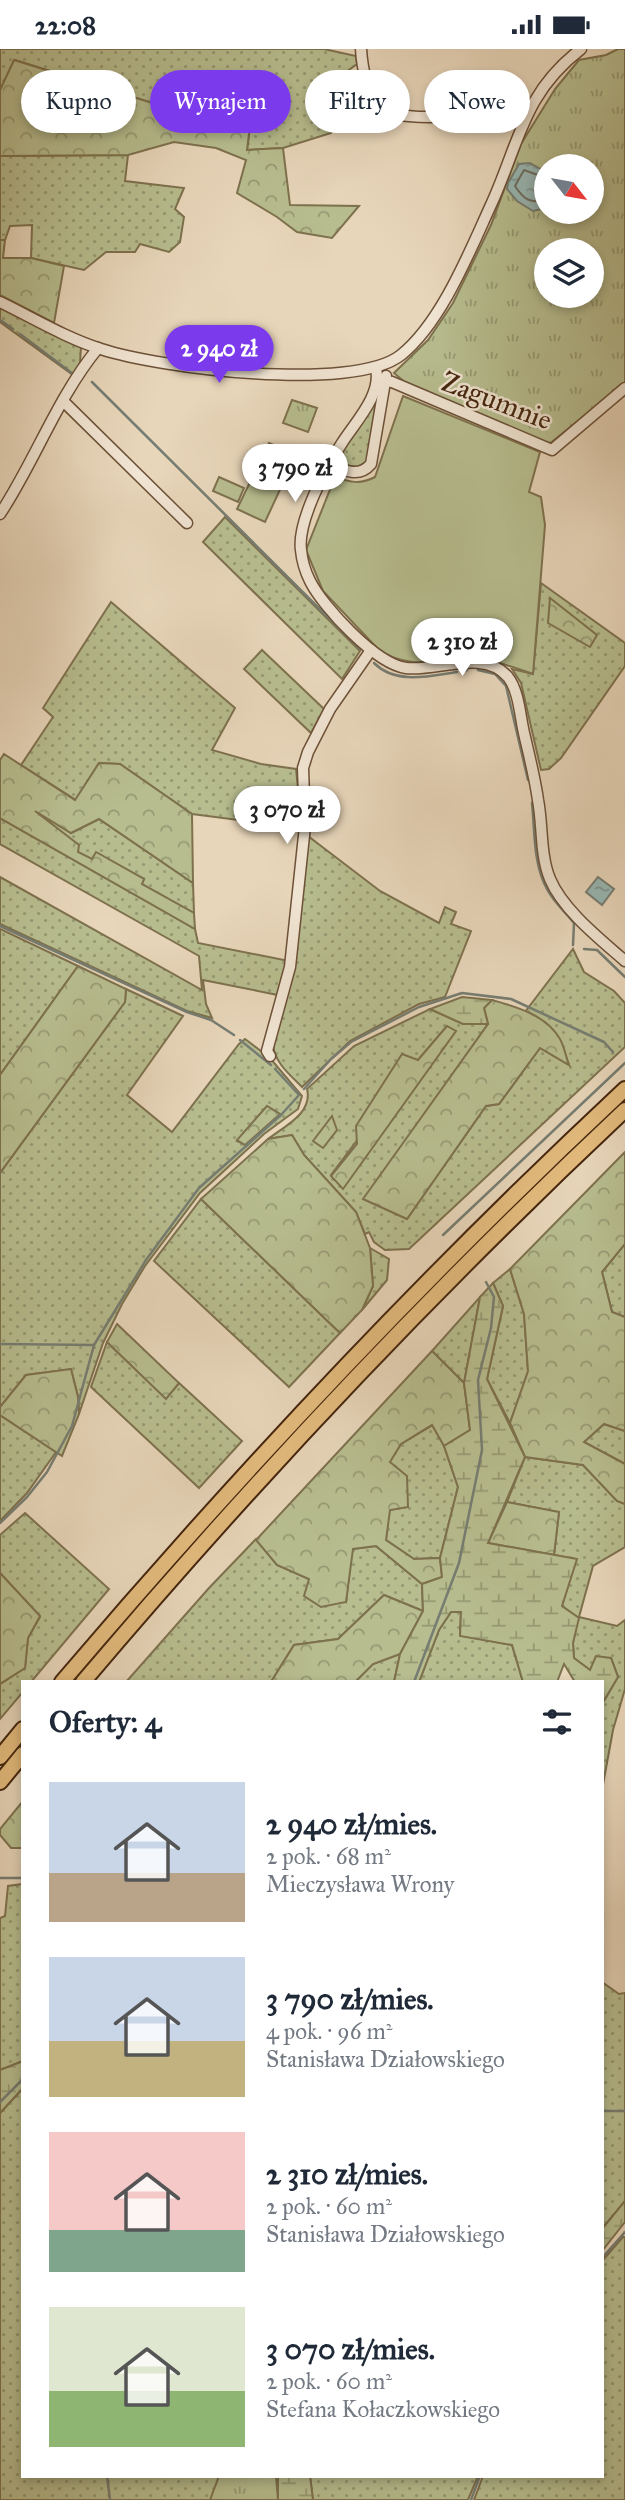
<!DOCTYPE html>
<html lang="pl">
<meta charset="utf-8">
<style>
body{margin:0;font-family:"IM FELL Great Primer",serif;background:#f2f2f3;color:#1f2937;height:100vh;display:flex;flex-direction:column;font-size:26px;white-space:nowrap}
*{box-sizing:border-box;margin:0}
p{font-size:23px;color:#747a83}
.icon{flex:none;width:38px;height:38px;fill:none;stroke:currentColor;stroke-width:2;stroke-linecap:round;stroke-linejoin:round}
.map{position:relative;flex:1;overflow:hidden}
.drawer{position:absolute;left:21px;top:1631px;width:583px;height:798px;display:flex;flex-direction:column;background:#fff;border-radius:0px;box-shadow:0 4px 10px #0003}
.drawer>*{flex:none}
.banner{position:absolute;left:21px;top:21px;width:584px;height:63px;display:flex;gap:14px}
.needle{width:46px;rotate:121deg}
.buttons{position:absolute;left:534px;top:105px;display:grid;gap:14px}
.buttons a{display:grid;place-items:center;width:70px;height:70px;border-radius:50%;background:#fff;box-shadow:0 4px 10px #0003;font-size:35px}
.price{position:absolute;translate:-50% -60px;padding:0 16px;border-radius:24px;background:#fff;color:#222;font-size:23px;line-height:46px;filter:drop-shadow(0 2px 4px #0008)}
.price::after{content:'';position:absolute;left:50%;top:42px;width:21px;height:16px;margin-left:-10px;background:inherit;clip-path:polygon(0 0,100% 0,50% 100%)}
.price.current{background:#7c3aed;color:#fff}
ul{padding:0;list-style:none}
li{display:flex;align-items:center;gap:21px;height:175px;padding:0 28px}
li span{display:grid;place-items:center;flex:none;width:196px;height:140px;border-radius:0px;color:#555}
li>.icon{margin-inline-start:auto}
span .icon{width:84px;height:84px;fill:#fffc;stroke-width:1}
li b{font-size:30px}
h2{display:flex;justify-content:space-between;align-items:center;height:84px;padding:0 28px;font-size:30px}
.pill{padding:0 24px;border-radius:32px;background:#fff;box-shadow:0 4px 10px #0003;font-size:24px;line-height:63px}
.pill.current{background:#7c3aed;color:#fff}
.status{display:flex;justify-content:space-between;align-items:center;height:49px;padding:0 35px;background:#fff;direction:ltr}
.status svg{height:19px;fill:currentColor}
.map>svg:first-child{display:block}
.grass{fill:url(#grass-dots);stroke:#7e714e;stroke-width:2;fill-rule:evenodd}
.forest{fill:url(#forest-crowns);stroke:#7e714e;stroke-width:2}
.wetland{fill:url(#wetland-marsh);stroke:#7e714e;stroke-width:2}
.park{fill:url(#park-tufts);stroke:#7e714e;stroke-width:2;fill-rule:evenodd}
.pitch{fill:#b7bd8f;stroke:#7e714e;stroke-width:2}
.water{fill:url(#water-ripples);stroke:#767d72;stroke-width:2}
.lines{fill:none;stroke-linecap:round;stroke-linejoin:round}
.shore{stroke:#6e6e61;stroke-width:2}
.stream{stroke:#767d72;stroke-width:2.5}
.minor-casing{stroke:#6d5138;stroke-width:13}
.highway-casing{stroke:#44250d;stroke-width:18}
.minor{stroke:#f0e4d2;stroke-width:10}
.highway{stroke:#e4bb7d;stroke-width:14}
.labels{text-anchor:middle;stroke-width:5;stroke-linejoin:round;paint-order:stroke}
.street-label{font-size:28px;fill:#44250d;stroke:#f0e4d2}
</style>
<div class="status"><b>22:08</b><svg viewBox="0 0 49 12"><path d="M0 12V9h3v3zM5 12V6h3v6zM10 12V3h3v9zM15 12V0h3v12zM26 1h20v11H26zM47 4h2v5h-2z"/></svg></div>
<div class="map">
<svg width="625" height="2451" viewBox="0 0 625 2451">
<defs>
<pattern id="grass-dots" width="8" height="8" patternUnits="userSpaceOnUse" patternTransform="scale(1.75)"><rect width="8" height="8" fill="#b7bd8f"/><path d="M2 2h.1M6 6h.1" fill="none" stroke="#969973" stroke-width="1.8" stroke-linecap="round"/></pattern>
<pattern id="forest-crowns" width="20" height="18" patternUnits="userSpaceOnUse" patternTransform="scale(1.75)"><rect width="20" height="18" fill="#b7bd8f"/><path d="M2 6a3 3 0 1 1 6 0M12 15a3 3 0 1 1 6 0" fill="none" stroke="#969973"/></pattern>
<pattern id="wetland-marsh" width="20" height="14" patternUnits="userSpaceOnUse" patternTransform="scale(1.75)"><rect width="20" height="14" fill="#b7bd8f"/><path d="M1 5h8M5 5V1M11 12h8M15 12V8" fill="none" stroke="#969973"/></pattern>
<pattern id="park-tufts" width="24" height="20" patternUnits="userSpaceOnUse" patternTransform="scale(1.75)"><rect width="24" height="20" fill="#b7bd8f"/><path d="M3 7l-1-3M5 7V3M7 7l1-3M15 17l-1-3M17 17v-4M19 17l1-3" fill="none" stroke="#969973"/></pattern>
<pattern id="water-ripples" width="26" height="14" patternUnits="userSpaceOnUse" patternTransform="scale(1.75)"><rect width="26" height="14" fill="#98b8b5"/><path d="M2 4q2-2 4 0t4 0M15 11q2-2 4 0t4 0" fill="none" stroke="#7e9592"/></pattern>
</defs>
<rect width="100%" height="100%" fill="#e8d6ba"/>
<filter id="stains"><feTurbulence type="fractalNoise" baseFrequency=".00286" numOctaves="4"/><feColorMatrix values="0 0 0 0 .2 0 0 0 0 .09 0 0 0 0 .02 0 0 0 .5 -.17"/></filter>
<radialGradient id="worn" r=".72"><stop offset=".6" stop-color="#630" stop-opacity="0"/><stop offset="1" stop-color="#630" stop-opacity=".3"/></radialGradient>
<g class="grass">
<path d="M0,0H324L356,7L357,15L331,34V84L283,99L247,101L252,62L193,53L165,58L15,11L0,41Z"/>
<path d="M128,106L125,132L184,139L175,160L184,168L180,193L169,203L140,195L135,203H106L84,221L31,209L32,176L10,177L5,191H0V107Z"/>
<path d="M0,258L81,298L80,314L73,326L0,273Z"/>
<path d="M375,352L376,355L367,413L360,418L349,417L344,412L343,401Z"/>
<path d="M225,468L360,602L342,630L203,493Z"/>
<path d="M541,534L625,594V617L561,709L549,720L541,721L521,634L512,620L533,625Z"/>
<path d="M111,553L235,659L212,701L261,715L296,720L302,779L192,765L120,715L99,714L76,751L21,716L53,668L43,659Z"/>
<path d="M262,601L324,660L311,684L244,620Z"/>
<path d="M26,755L71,784L99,770L193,834L194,864L142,835L144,830L97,804L92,811L78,803Z"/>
<path d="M0,769L195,880L198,894L289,912L278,946L203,931L206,955L212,969L187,962L0,875V828L202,941L199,907L0,795Z"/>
<path d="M308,787L380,842L439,874L445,858L456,863L451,875L471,882L445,948L419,955L350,992L302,1038C290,1026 274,1013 273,995Z"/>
<path d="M0,880L78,917L0,1026Z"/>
<path d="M573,900L584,923L614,942L625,954V998L409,1200L385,1201L374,1193L369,1183L365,1185L356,1163L304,1106L292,1086L268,1090C285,1077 313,1064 307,1040L354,997L430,960L463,975H488L364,1150L407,1170L486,1057L499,1055L540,999L569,1016C558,985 555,975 525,963ZM447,977L455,982L343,1139L331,1126L418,1011Z"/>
<path d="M126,940L183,967L127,1046L172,1083L239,995L245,990L270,1009L302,1047L298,1060L264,1085L200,1144L145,1217L122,1255L103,1294L79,1365L78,1348L71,1320L26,1326L0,1358V1124L125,953ZM267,1057L279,1065L245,1095L237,1092Z"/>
<path d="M201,1150L340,1284L289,1338L154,1212Z"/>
<path d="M625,1195V1268L612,1263L602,1223Z"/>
<path d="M370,1199L389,1210L387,1231L362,1261L373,1237Z"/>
<path d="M510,1220L524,1265L528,1323L510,1374L487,1330L503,1257L493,1234Z"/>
<path d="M480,1248L464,1334L432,1302Z"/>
<path d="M107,1293L166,1349L179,1334L242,1392L199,1439L91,1338Z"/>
<path d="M0,1366L56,1403L27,1444L0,1472Z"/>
<path d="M604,1375L625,1382V1415L584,1393Z"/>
<path d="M433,1376L444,1397L458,1438L440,1509L414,1510L386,1491L389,1461L408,1458L389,1413L401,1395Z"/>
<path d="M525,1408L583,1416L617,1452L625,1455V1498L593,1517L579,1568L617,1577L625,1571V1640L613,1681L602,1741V1728L604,1726L602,1724V1655L618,1628L611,1609L590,1621L574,1609L573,1594L578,1569L562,1557L576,1510L554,1506L559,1463L507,1453Z"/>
<path d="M25,1464L109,1540L31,1633H23V1643L0,1670V1635L25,1619L28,1589L40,1568L0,1524V1486Z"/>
<path d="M256,1490L277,1516L309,1530L346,1553L352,1500L376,1497L422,1535L423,1562L384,1546L338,1590L294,1596L271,1633H126L209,1539Z"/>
<path d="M451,1563H461L460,1586L512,1596L523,1633H419L439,1581Z"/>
<path d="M400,1605L394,1633H355L373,1615Z"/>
<path d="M23,1835V2012L0,2021V1869L5,1867L8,1837Z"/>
<path d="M602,1933L619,1945L625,1944V2152L602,2180Z"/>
<path d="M23,2039V2427H278V2451H0V2064Z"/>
<path d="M623,2188H625V2451H474L483,2427H602V2212Z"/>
<path d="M310,2427H478L468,2451H313Z"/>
</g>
<g class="forest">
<path d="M14,11L165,58L192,53L252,61L247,101L283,99L290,156L359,157L332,189L297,183L277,168L237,144L246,111L216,99L174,93L128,106L0,107V41Z"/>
<path d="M0,191H5L3,209H31L64,217L54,274L0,246Z"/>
<path d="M550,549L597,586L590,598L548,574Z"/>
<path d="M4,705L75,751L99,714L120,715L192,765L193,834L99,770L71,784L35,762L79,796L78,803L92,810L96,803L144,830L142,835L194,864L195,880L0,769V711Z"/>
<path d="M78,917L126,940L125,953L0,1124V1026Z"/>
<path d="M492,951C517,958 546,966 560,990C564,997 566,1008 569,1016L540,999L499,1055L486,1057L407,1170L363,1150L488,975L484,959Z"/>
<path d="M447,977L456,982L343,1140L331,1127L357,1095L356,1077L402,1005L418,1011Z"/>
<path d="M267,1057L280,1065L245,1096L237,1091Z"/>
<path d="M332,1067L337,1081L323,1099L313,1092Z"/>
<path d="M292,1086L304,1106L356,1163L370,1199L373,1237L362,1261L340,1284L201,1150L268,1090Z"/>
<path d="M625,1103V1195L602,1223L612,1263L625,1268V1382L604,1375L584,1393L625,1415V1455L617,1452L583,1416L525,1408L510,1374L528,1322L524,1265L510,1220Z"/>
<path d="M117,1275L179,1334L166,1350L107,1293Z"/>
<path d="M432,1302L464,1334L470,1381L444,1397L432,1376L401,1395L390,1413L407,1427L408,1458L390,1461L386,1491L414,1510L440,1509L442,1528L422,1535L376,1497L353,1500L346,1553L321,1558L304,1547L309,1530L277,1516L256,1491Z"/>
<path d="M71,1320L78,1348L79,1365L62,1407L0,1366V1358L26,1326Z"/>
<path d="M507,1453L559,1463L554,1506L488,1494Z"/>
<path d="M0,1524L40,1567L28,1589L25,1619L0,1635Z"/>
<path d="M384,1546L423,1562L400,1605L373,1615L355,1633H271L294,1596L338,1590Z"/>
<path d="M23,1752V1799H11L0,1786V1780Z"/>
</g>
<g class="wetland">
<path d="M462,948L492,951L484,959L488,975H463L430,960Z"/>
<path d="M493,1234L503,1257L487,1330L525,1408L488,1494L577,1510L562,1557L579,1569L573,1594L574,1609L590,1621L596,1607L611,1609L618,1628L602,1655V1633H575L564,1615L557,1633H523L512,1596L460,1587L461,1563H451L439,1581L419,1633H394L400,1605L423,1562L422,1535L442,1528L440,1509L458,1438L444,1397L470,1381L464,1334L480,1248Z"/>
<path d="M23,2012V2039L0,2064V2021Z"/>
<path d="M625,2152V2173L602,2202V2180Z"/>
<path d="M278,2427H310L313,2451H278Z"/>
</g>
<g class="park">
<path d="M618,0H625V334L548,396L408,336L394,324L428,291L453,254L491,176L521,95L555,40L579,11L606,6ZM546,117H592V163H546ZM546,201H592V247H546Z"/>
<path d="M292,351L317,359L308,383L283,374Z"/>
<path d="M219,2427H276L278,2451H210Z"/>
</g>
<g class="pitch">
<path d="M403,347L540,403L529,443L541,448L545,476L533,625C518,620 501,613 485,611C446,608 412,624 378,600L323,542L306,501L335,428C350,433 360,436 375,428Z"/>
<path d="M269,394L296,406L265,473L237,460Z"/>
<path d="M219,428L244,439L238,453L213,442Z"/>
</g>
<g class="water">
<path d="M530,114L546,123V159L533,162L517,152L507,140L508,134L519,115Z"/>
<path d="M598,828L614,840L602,856L586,843Z"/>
</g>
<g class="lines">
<path class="shore" d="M546,129L524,121L515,137C524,151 530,154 546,152"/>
<g class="stream">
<path d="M0,271L13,280"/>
<path d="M20,285L73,325"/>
<path d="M92,333L360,600"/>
<path d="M374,614C396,636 429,627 457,623"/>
<path d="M478,621L495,625L506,637L528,731"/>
<path d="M465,622L467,621"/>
<path d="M532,754C535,782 533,815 547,840C553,852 565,863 574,874L573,896"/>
<path d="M0,877L187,963L211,971L234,986"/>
<path d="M584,900L597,901L625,928"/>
<path d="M240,991L271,1016"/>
<path d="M304,1040L331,1010L351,993L419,958L462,944L511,950L604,993L613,1003"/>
<path d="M443,1186L625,1014"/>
<path d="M0,1295L94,1296"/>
<path d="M0,1474L27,1448L47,1423L72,1377L94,1296L146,1211L199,1139L281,1066L299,1046L275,1020"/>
<path d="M414,1633L459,1514L482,1401L478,1331L491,1279L494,1248L486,1233"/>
<path d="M0,1829H23"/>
<path d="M0,2053L23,2030"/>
<path d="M602,2062H625"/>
<path d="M602,2209L625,2183"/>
<path d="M107,2427L110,2451"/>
<path d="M471,2451L480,2427"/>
</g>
<defs>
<g id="minor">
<path d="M361,0C362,16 367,50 382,60C402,74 473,65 501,68C508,69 515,72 522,74"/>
<path d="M0,253C33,269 66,289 101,300C159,319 353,344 401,306C441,274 469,204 490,158C519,96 522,45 581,0"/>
<path d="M376,319C382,346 356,372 342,394C326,418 297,473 301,501C302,512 305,522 310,532C323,558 376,615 406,619C436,623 484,599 508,628C519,642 520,667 524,684C529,706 535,729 538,751C543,777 540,806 550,830C563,861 600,890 625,912"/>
<path d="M377,331L392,333L552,401L625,339"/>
<path d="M63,352L187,474"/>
<path d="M331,415C345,422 359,429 371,415L386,327"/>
<path d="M0,465C35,412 57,349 98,299"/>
<path d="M270,1007L267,1002L290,918L305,777L303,719L308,703L330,660L371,601"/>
</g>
<g id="highway">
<path d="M62,1633C239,1425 426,1226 625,1040"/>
<path d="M83,1633C253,1432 433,1241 625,1061"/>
<path d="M0,1708L23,1680"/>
<path d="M0,1733L23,1705"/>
</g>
</defs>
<use href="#minor" class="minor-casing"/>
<use href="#highway" class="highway-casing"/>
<use href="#minor" class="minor"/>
<use href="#highway" class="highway"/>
</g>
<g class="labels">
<g class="street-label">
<text transform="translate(497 351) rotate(21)" y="10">Zagumnie</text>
</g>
</g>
<rect width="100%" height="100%" filter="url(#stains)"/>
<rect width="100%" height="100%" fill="url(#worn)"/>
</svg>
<div class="buttons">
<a><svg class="needle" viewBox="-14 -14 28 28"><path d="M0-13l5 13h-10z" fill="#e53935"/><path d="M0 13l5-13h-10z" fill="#747a83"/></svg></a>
<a><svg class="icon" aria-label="layers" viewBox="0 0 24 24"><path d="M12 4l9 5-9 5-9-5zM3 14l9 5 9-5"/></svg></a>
</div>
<b class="price current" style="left:219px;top:336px">2 940 zł</b>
<b class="price" style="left:295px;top:455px">3 790 zł</b>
<b class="price" style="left:462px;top:629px">2 310 zł</b>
<b class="price" style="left:287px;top:797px">3 070 zł</b>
<div class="banner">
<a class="pill">Kupno</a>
<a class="pill current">Wynajem</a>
<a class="pill">Filtry</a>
<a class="pill">Nowe</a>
</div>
<section class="drawer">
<h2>Oferty: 4<svg class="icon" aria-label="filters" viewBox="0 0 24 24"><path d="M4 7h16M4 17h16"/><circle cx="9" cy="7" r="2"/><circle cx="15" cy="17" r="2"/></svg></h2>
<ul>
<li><span style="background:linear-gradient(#c9d6e8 65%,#b9a48a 0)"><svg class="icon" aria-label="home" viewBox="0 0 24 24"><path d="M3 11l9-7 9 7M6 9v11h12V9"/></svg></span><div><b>2 940 zł/mies.</b><p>2 pok. · 68 m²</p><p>Mieczysława Wrony</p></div></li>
<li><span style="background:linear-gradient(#c9d6e8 60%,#c2b280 0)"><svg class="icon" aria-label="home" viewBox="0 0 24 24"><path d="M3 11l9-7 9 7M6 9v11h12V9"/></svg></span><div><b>3 790 zł/mies.</b><p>4 pok. · 96 m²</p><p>Stanisława Działowskiego</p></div></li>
<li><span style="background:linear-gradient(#f6c9c9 70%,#7fa58c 0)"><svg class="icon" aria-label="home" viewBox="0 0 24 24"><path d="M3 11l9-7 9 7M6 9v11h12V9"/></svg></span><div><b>2 310 zł/mies.</b><p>2 pok. · 60 m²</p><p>Stanisława Działowskiego</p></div></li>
<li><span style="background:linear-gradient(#dfe7d0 60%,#8fb573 0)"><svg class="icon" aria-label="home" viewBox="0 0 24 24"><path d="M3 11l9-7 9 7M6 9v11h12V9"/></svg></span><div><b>3 070 zł/mies.</b><p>2 pok. · 60 m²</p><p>Stefana Kołaczkowskiego</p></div></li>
</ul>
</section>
</div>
